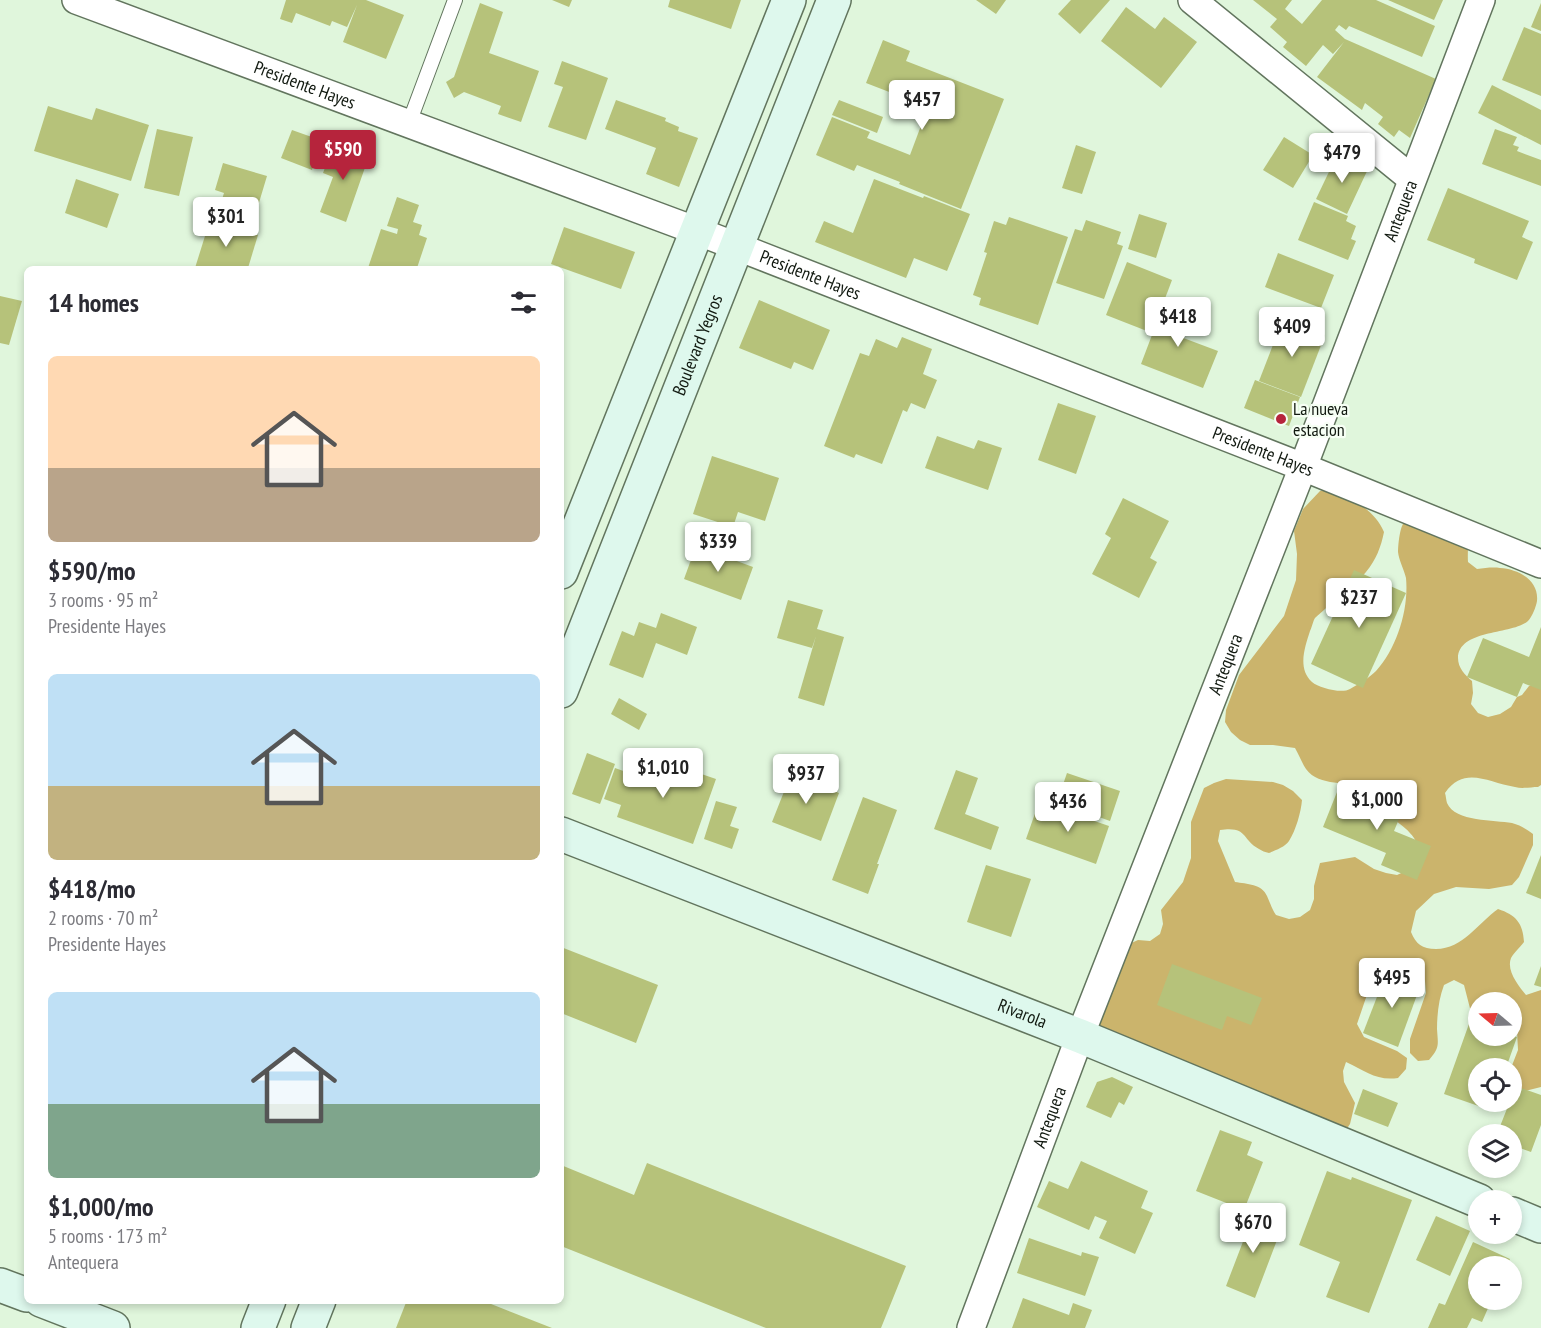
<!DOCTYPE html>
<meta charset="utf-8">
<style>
body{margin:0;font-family:"PT Sans Narrow",sans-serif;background:#f7f7f7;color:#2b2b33;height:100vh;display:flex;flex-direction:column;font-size:22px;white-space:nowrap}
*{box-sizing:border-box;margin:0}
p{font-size:20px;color:#7c7c81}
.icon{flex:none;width:33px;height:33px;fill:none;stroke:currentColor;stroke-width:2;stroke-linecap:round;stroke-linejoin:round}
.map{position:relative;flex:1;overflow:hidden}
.panel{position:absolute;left:24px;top:266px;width:540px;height:1038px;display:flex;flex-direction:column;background:#fff;border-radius:9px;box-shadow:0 3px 9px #0003}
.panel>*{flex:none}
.needle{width:39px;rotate:289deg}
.fabs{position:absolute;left:1468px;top:992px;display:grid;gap:12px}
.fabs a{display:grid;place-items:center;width:54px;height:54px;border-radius:50%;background:#fff;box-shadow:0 3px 9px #0003;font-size:30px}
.price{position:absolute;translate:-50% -51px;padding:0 14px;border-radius:6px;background:#fff;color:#222;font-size:20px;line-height:39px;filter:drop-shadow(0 2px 3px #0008)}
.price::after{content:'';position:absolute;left:50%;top:36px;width:18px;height:14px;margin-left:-9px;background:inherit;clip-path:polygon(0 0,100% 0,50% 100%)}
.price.current{background:#b6243c;color:#fff}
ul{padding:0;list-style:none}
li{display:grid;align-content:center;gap:12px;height:318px;padding:0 24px}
li span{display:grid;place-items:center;height:186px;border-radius:9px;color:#555}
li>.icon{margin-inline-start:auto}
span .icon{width:108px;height:108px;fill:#fffc;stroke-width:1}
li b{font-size:26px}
h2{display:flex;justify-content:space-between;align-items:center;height:72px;padding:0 24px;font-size:26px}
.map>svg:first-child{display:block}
.forest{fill:#cbb46c}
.building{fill:#b6c27a}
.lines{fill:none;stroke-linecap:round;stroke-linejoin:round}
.lane-casing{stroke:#62755e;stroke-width:16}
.street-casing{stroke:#62755e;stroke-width:30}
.secondary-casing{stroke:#62755e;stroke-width:36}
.lane{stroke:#fff;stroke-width:14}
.street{stroke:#fff;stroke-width:27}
.secondary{stroke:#def8ed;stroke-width:33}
.poi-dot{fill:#b6243c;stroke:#f6fff4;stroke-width:2}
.labels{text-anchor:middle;stroke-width:4.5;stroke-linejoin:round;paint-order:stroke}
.street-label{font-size:18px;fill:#111910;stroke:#f6fff4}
.poi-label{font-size:18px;fill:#111910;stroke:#f6fff4;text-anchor:start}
</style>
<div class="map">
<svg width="1541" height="1328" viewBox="0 0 1541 1328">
<rect width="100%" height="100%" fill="#e0f6dc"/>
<path class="forest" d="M1331,488C1352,499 1374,509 1384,532C1381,547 1376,560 1366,572C1355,586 1339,597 1325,609C1322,612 1318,615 1315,618C1313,621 1312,627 1310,631C1305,647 1297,668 1312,682C1319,688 1342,694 1350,689C1359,684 1369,678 1376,671C1397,648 1409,609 1406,578C1404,569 1399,561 1398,552C1398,546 1399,536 1401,529C1407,507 1446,501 1461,518C1471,528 1467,549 1468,562L1477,569C1485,568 1493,567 1500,568C1518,569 1539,580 1537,601C1536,607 1532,617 1528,621C1512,635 1459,629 1458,658C1458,668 1465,675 1472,681L1473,693L1471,704L1478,713L1488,717L1500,714L1511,707L1517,697L1522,695L1529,686L1541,683V785L1538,787C1531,787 1522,789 1515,787C1488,783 1465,765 1445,793C1446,796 1446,800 1447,803C1455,822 1495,820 1512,823C1520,825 1526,829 1533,834V845L1519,877L1512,885L1489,889L1456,887L1434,894L1416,911L1411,932C1416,944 1422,949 1436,949C1463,949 1478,923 1498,909C1516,915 1523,923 1524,942C1520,947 1514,953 1511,958C1506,971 1519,986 1526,995L1541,990V1087L1525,1091L1515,1086H1512L1511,1068L1518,1050L1517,1031L1512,1032V1002H1479V1024L1473,1020L1464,985L1454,980L1444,985C1439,998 1437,1014 1437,1029C1438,1045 1440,1047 1429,1060L1418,1061L1410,1053V1039L1426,993L1425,981L1419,970L1409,965L1397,964L1379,975L1371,983L1357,1024L1364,1037L1397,1051L1407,1058L1406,1069L1398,1078C1376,1081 1366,1071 1346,1062L1343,1071L1344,1082L1355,1103L1350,1124L1344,1133L1214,1084L1198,1067L1100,1031L1096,1021L1127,945L1138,940L1150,941L1160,934L1163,924L1161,910L1183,882L1191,858V822L1204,788L1214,783L1226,779L1273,782L1283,785L1293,791L1302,800C1301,812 1296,830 1289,841C1285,847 1276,850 1269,853C1265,852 1262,851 1259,849C1241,839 1248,826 1220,830L1218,841L1235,882C1247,884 1262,884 1267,896C1270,903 1272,909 1276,915L1289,919L1300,917L1310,910L1314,899V886L1320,863L1355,857L1374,869L1386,873L1397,875L1408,870L1421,852C1413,829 1400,826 1384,811C1377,805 1375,795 1366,790C1347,779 1320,788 1306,769C1302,763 1299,755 1295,748L1273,745H1250L1240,740L1231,732L1225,722L1226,710L1239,675L1284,616L1296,580L1297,554L1294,531L1303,509L1320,491Z"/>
<g class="building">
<path d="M286,0H366L404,15L386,59L343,42L357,5L347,27L332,21L330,26L296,13L292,23L280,19Z"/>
<path d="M552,0H572L569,7Z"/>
<path d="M670,0H741L731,29L668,7Z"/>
<path d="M976,0H1006L996,14Z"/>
<path d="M1071,0H1110L1080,34L1058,14Z"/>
<path d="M1253,0H1292L1285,9L1302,24L1322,0H1376L1435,26L1422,57L1349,26L1346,30L1339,25L1335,30L1345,39L1436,79L1410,138L1399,130L1394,137L1378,124L1383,117L1365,103L1362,110L1317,77L1344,42L1333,54L1323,45L1306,66L1283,47L1287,42L1270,27L1277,19Z"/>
<path d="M1388,0H1443L1434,20Z"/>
<path d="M480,3L503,12L489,53L539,71L521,122L498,114L501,106L464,92L454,98L446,82L454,77Z"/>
<path d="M1541,3V31L1531,27Z"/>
<path d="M1126,7L1155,29L1164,17L1197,42L1161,88L1101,41Z"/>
<path d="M1524,27L1541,34V96L1502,80Z"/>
<path d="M883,40L910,51L906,61L1004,99L961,209L899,184L900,182L857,165L854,171L816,155L832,117L870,132L867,138L910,155L928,107L866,83Z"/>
<path d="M562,61L608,78L586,140L548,127L563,87L554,84Z"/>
<path d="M1492,85L1541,110V145L1478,113Z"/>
<path d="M616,100L666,118L665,121L679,127L678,131L698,138L679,187L646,174L656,148L605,129Z"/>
<path d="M839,100L883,117L877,133L832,115Z"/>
<path d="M48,106L92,120L96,108L149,125L131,181L34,151Z"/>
<path d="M157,129L193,137L179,196L144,188Z"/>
<path d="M1495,129L1517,137L1513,145L1519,147L1517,151L1541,160V186L1482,164Z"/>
<path d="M292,130L323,141L312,170L281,158Z"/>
<path d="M1284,137L1313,155L1293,188L1263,170Z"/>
<path d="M334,144L369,156L346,222L320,212L333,177L323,173Z"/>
<path d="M1076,145L1096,152L1082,194L1062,188Z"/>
<path d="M1337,155L1368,169L1347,214L1316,199Z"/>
<path d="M223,163L267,176L252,226L217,215L224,193L215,190Z"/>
<path d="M76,179L119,194L107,228L65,213Z"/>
<path d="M874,179L923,198L924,196L970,214L947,271L914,258L906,278L815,242L824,221L853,233Z"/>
<path d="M1448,188L1529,221L1522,237L1533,242L1517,280L1474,263L1475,259L1427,240Z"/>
<path d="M397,197L419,205L413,222L422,225L419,235L427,238L417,268H368L381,229L397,234L398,229L387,226Z"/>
<path d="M1314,202L1348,216L1346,221L1356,226L1351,239L1356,241L1348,260L1298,240Z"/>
<path d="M1139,214L1167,223L1156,258L1128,249Z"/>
<path d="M1009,217L1068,237L1038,325L979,305L981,298L973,295L987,253L984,252L994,221L1006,225Z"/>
<path d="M210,220L258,235L248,268H195Z"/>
<path d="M1086,220L1121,232L1117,244L1123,246L1104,299L1056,283L1075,229L1082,231Z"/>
<path d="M564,227L635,252L621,289L551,264Z"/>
<path d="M1278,253L1334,275L1321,308L1265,287Z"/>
<path d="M1127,262L1172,280L1152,333L1106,315Z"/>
<path d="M0,296L22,301L9,345L0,343Z"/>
<path d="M1166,298L1190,307L1178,336L1218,351L1203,388L1141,364Z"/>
<path d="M759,300L830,330L813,370L794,362L791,369L739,348Z"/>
<path d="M1283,319L1325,335L1301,397L1259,381Z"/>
<path d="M902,337L932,349L923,374L937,380L925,409L911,403L907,412L903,410L882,464L856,454L854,458L824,446L860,353L869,356L876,339L897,348Z"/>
<path d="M1255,380L1300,397L1289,426L1244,408Z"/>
<path d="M1058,403L1096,416L1076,474L1038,460Z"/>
<path d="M937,436L974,449L978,440L1002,448L988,490L925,468Z"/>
<path d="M712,456L779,478L765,521L738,512L733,527L693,514Z"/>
<path d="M1123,498L1169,521L1150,558L1157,562L1139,598L1092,574L1111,538L1105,534Z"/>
<path d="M696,546L753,567L741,600L684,579Z"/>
<path d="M1354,570L1406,593L1363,688L1311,664Z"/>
<path d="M788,600L823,610L817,629L844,637L824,706L798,698L816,636L812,648L777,638Z"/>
<path d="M661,613L697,627L687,655L656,643L643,678L609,665L622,631L634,636L639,622L656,628Z"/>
<path d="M1541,627V690L1523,683L1517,697L1467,677L1483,638L1529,657Z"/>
<path d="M619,698L647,714L639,730L611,714Z"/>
<path d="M587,753L615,764L600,804L572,794Z"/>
<path d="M646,762L673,771L675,765L716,779L693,844L617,817L621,805L604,799L615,768L640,777Z"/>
<path d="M804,767L824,775L819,785L839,793L821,841L772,822L791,774L800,777Z"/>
<path d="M956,770L978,778L965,814L999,827L991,850L934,829Z"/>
<path d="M1067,773L1120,791L1110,821L1057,802Z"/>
<path d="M1339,787L1402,812L1394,831L1431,846L1417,880L1381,865L1386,853L1323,827Z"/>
<path d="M863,797L897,810L877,864H879L868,894L832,880Z"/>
<path d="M716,801L737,807L730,826L739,829L732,849L704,839Z"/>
<path d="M1039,802L1109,826L1096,864L1026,839Z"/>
<path d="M1541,855V899L1526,893Z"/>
<path d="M986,865L1031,879L1011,937L967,922Z"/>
<path d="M561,947L658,985L636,1043L561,1013Z"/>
<path d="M1172,964L1262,998L1251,1025L1227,1016L1222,1030L1157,1005Z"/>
<path d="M1541,966V987L1534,985Z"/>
<path d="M1387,971L1421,984L1398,1047L1363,1033Z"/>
<path d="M1470,1021L1479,1024V1035H1510L1517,1037L1506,1068H1479V1101H1494L1490,1110L1444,1094Z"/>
<path d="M1112,1077L1133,1087L1124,1105L1119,1102L1111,1118L1086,1107L1097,1082Z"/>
<path d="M1515,1086L1541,1095V1125L1531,1152L1512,1145V1134H1497L1510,1101H1512V1095Z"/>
<path d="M1363,1089L1398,1103L1388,1127L1354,1114Z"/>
<path d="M1220,1130L1252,1142L1247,1155L1263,1162L1244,1210L1196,1191Z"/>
<path d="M1081,1161L1148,1191L1141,1208L1153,1213L1135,1254L1099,1238L1107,1221L1095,1216L1089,1230L1037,1207L1049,1181L1068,1189Z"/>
<path d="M647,1163L906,1266L881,1328H766L561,1246V1165L634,1195Z"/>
<path d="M1327,1171L1351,1180L1352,1177L1412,1200L1369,1313L1326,1297L1340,1262L1299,1245Z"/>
<path d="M1243,1212L1282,1227L1255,1298L1226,1286L1244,1239L1234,1236Z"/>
<path d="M1436,1216L1470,1231L1450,1276L1416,1260Z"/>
<path d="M1029,1238L1081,1256L1082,1252L1099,1257L1085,1296L1017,1273Z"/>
<path d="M1473,1242L1510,1259L1507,1266H1479V1299H1492L1482,1322L1472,1318L1467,1328H1428L1439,1303L1445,1305Z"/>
<path d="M1023,1298L1069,1315L1073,1303L1092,1310L1085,1328H1012Z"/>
<path d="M407,1300H481L552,1328H396Z"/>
</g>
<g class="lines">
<defs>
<path id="lane" d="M409,123L455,0"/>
<g id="street">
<path id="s1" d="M76,0L697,231L1303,467L1541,564"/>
<path d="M1192,0L1412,179"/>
<path id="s2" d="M971,1328L1080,1036L1303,467L1481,0"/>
</g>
<g id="secondary">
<path d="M561,572L789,0"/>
<path id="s3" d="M561,691L834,0"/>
<path id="s4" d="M561,834L1080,1036L1479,1201"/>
<path d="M1512,1214L1541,1226"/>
<path d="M0,1285L27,1295"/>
<path d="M41,1300L113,1328"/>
<path d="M258,1328L269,1300"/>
<path d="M308,1328L319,1300"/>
</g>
</defs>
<use href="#lane" class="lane-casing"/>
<use href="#street" class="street-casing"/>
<use href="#secondary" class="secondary-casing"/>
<use href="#lane" class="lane"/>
<use href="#street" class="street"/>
<use href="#secondary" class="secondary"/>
</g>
<circle class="poi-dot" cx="1281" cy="419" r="6"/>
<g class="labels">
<g class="street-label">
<text dy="6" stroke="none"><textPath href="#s1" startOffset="244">Presidente Hayes</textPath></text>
<text dy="6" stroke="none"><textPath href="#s2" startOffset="1197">Antequera</textPath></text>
<text dy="6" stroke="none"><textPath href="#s1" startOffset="784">Presidente Hayes</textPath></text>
<text dy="6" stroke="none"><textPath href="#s3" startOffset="372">Boulevard Yegros</textPath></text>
<text dy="6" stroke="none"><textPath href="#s1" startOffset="1270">Presidente Hayes</textPath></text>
<text dy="6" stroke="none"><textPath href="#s2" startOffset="711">Antequera</textPath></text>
<text dy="6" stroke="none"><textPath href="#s4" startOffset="495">Rivarola</textPath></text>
<text dy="6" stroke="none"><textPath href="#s2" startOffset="225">Antequera</textPath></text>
</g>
<g class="poi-label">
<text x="1293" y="415">La nueva<tspan x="1293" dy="21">estacion</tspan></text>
</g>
</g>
</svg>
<div class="fabs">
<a><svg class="needle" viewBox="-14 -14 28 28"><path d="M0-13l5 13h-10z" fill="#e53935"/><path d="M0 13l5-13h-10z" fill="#7c7c81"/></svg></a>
<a><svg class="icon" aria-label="locate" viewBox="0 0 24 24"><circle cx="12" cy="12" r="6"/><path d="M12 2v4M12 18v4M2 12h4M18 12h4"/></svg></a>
<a><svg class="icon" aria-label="layers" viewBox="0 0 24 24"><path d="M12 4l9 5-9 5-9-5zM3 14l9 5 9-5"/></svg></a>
<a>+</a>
<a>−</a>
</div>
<b class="price" style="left:922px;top:131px">$457</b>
<b class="price current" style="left:343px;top:181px">$590</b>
<b class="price" style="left:1342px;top:184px">$479</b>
<b class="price" style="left:226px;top:248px">$301</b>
<b class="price" style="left:1178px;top:348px">$418</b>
<b class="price" style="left:1292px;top:358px">$409</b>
<b class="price" style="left:718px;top:573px">$339</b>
<b class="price" style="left:1359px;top:629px">$237</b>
<b class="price" style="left:663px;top:799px">$1,010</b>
<b class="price" style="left:806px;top:805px">$937</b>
<b class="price" style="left:1377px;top:831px">$1,000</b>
<b class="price" style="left:1068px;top:833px">$436</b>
<b class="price" style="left:1392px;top:1009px">$495</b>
<b class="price" style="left:1253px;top:1254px">$670</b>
<section class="panel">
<h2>14 homes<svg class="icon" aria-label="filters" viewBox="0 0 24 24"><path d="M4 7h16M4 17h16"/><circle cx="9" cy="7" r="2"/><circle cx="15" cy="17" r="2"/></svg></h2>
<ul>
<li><span style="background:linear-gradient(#ffd9b3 60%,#b9a48a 0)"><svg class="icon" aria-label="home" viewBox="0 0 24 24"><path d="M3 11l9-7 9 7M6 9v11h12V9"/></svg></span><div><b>$590/mo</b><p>3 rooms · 95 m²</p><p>Presidente Hayes</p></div></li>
<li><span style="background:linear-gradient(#bfe0f5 60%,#c2b280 0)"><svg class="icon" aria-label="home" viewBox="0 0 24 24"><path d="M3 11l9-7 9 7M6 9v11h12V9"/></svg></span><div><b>$418/mo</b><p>2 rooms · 70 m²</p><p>Presidente Hayes</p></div></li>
<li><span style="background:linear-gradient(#bfe0f5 60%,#7fa58c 0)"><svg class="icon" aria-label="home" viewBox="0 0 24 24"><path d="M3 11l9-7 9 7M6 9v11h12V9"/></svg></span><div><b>$1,000/mo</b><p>5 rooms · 173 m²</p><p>Antequera</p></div></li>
</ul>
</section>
</div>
